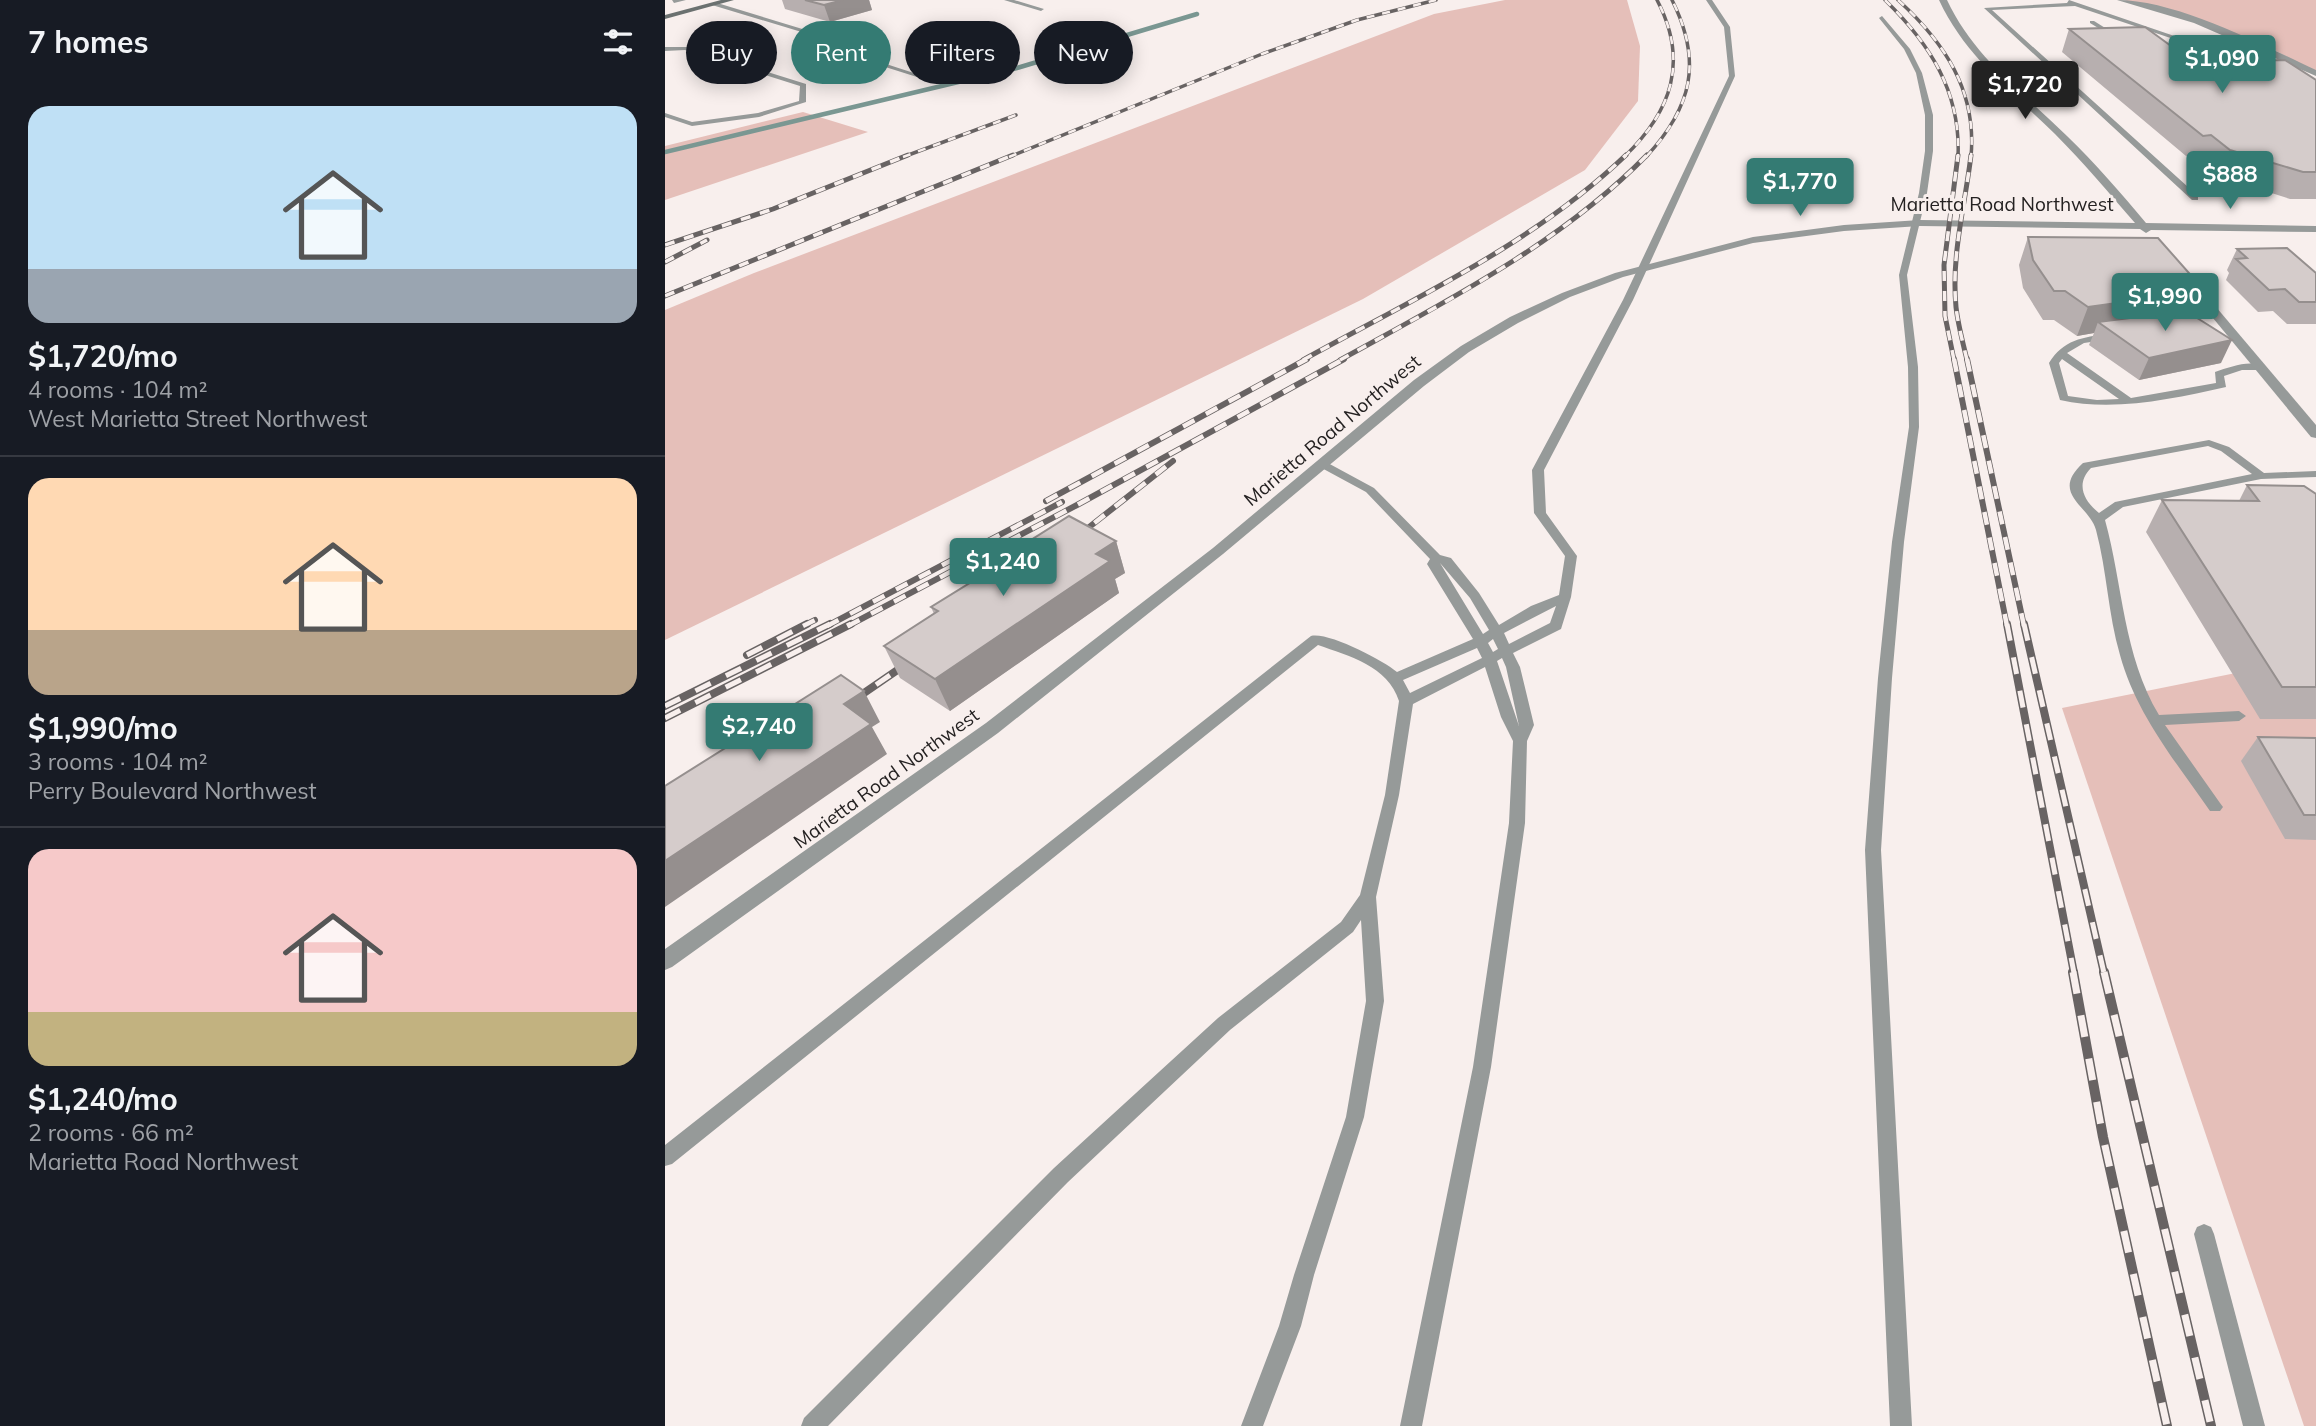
<!DOCTYPE html>
<meta charset="utf-8">
<style>
body{margin:0;font-family:Mulish,sans-serif;background:#20242c;color:#f1f3f6;height:100vh;display:flex;flex-direction:column;font-size:26px;white-space:nowrap}
*{box-sizing:border-box;margin:0}
p{font-size:23px;color:#9ea1a6}
.icon{flex:none;width:38px;height:38px;fill:none;stroke:currentColor;stroke-width:2;stroke-linecap:round;stroke-linejoin:round}
.map{position:relative;flex:1;overflow:hidden}
.sheet{display:flex;flex-direction:column;background:#171b24;width:665px}
.sheet>*{flex:none}
.hud{position:absolute;left:21px;top:21px;width:665px;height:63px;display:flex;gap:14px}
.price{position:absolute;translate:-50% -60px;padding:0 16px;border-radius:7px;background:#347b73;color:#fff;font-size:23px;line-height:46px;filter:drop-shadow(0 2px 4px #0008)}
.price::after{content:'';position:absolute;left:50%;top:42px;width:21px;height:16px;margin-left:-10px;background:inherit;clip-path:polygon(0 0,100% 0,50% 100%)}
.price.selected{background:#222;color:#fff}
ul{padding:0;list-style:none}
li{display:grid;align-content:center;gap:14px;height:371px;padding:0 28px}
li+li{border-top:2px solid #363941}
li span{display:grid;place-items:center;height:217px;border-radius:21px;color:#555}
li>.icon{margin-inline-start:auto}
span .icon{width:126px;height:126px;fill:#fffc;stroke-width:1}
li b{font-size:30px}
h2{display:flex;justify-content:space-between;align-items:center;height:84px;padding:0 28px;font-size:30px}
.pill{padding:0 24px;border-radius:32px;background:#171b24;box-shadow:0 4px 18px #0003;font-size:24px;line-height:63px}
.pill.selected{background:#347b73;color:#fff}
main{display:flex;flex:1;min-height:0}
.map>svg:first-child{display:block}
.green{fill:#e5bfb9}
.lines{fill:none;stroke-linecap:round;stroke-linejoin:round}
.stream{stroke:#7a9792;stroke-width:4.5}
.service{fill:#969a99;fill-rule:evenodd}
.minor{fill:#969a99;fill-rule:evenodd}
.tertiary{fill:#969a99;fill-rule:evenodd}
.secondary{fill:#6b7170;fill-rule:evenodd}
.rail-far4-casing{stroke:#686363;stroke-width:3.5}
.rail-far3-casing{stroke:#686363;stroke-width:5}
.rail-far2-casing{stroke:#686363;stroke-width:6}
.rail-far1-casing{stroke:#686363;stroke-width:8}
.rail-casing{stroke:#686363;stroke-width:10}
.rail-far4{stroke:#f8efed;stroke-width:2.5;stroke-dasharray:8;stroke-linecap:butt}
.rail-far3{stroke:#f8efed;stroke-width:3.5;stroke-dasharray:10;stroke-linecap:butt}
.rail-far2{stroke:#f8efed;stroke-width:4.5;stroke-dasharray:13;stroke-linecap:butt}
.rail-far1{stroke:#f8efed;stroke-width:5;stroke-dasharray:17;stroke-linecap:butt}
.rail{stroke:#f8efed;stroke-width:7;stroke-dasharray:22;stroke-linecap:butt}
.wall{fill:#b7afaf}
.shaded-wall{fill:#958f8e}
.building{fill:#d5cccb;stroke:#958f8e;stroke-width:2}
.labels{text-anchor:middle;stroke-width:6;stroke-linejoin:round;paint-order:stroke}
.street-label{font-size:19px;fill:#242121;stroke:#f8efed}
</style>
<main>
<section class="sheet">
<h2>7 homes<svg class="icon" aria-label="filters" viewBox="0 0 24 24"><path d="M4 7h16M4 17h16"/><circle cx="9" cy="7" r="2"/><circle cx="15" cy="17" r="2"/></svg></h2>
<ul>
<li><span style="background:linear-gradient(#bfe0f5 75%,#9aa5b1 0)"><svg class="icon" aria-label="home" viewBox="0 0 24 24"><path d="M3 11l9-7 9 7M6 9v11h12V9"/></svg></span><div><b>$1,720/mo</b><p>4 rooms · 104 m²</p><p>West Marietta Street Northwest</p></div></li>
<li><span style="background:linear-gradient(#ffd9b3 70%,#b9a48a 0)"><svg class="icon" aria-label="home" viewBox="0 0 24 24"><path d="M3 11l9-7 9 7M6 9v11h12V9"/></svg></span><div><b>$1,990/mo</b><p>3 rooms · 104 m²</p><p>Perry Boulevard Northwest</p></div></li>
<li><span style="background:linear-gradient(#f6c9c9 75%,#c2b280 0)"><svg class="icon" aria-label="home" viewBox="0 0 24 24"><path d="M3 11l9-7 9 7M6 9v11h12V9"/></svg></span><div><b>$1,240/mo</b><p>2 rooms · 66 m²</p><p>Marietta Road Northwest</p></div></li>
</ul>
</section>
<div class="map">
<svg width="1651" height="1426" viewBox="0 0 1651 1426">
<rect width="100%" height="100%" fill="#f8efed"/>
<g class="green">
<path d="M840,0H962L975,46L973,101L920,170L698,299L0,640V310L89,273L769,14Z"/>
<path d="M1459,0H1651V72L1592,41Z"/>
<path d="M138,112L203,132L0,200V146Z"/>
<path d="M1651,657V1426H1639L1397,708Z"/>
</g>
<g class="lines">
<path class="stream" d="M0,152L352,68L532,14"/>
<g class="service">
<path d="M7,0H21L9,3Z"/>
<path d="M339,0H349L379,9L376,11Z"/>
<path d="M1041,0H1047L1065,27L1070,76L968,300L879,470L881,513L912,556L906,597L896,629L848,653L855,667L869,725L862,741L860,823L826,1067L757,1426H735L808,1067L844,823L848,741L836,717L820,667L748,704L734,795L711,897L719,1001L699,1117L649,1275L636,1326L598,1426H576L614,1326L629,1275L681,1117L701,1001L696,920L688,932L565,1030L403,1182L163,1426H136L139,1418L389,1168L553,1018L676,922L695,895L720,795L734,701C723,666 684,656 653,645L7,1164L0,1166V1145L646,636C664,632 717,660 732,672L808,639L762,564L765,559L701,492L653,466V462H661L709,488L775,555L786,558L814,593L834,625L866,606L894,595L900,556L869,513L867,470L958,300L1064,76L1059,27ZM775,563L805,598L824,630L818,634ZM891,606L885,623L844,644L839,633ZM828,639L833,649L828,652L823,643ZM812,648L817,658L745,693L738,680ZM837,658L841,667L854,726L832,661Z"/>
<path d="M1404,0L1600,67L1595,68L1410,6L1327,10L1533,196V200H1527L1319,8L1402,3Z"/>
<path d="M49,2L190,45L218,63L255,75L252,77L214,65L186,47L47,5Z"/>
<path d="M1217,16L1245,49L1257,73L1268,115V151L1262,193L1242,275L1253,367L1254,427L1239,542L1227,678L1216,850L1247,1426H1225L1200,850L1213,678L1227,542L1244,427L1243,367L1234,275L1254,193L1260,151V115L1251,73L1239,49L1214,18Z"/>
<path d="M1425,21H1429L1453,36L1448,37L1425,23Z"/>
<path d="M0,47H22L141,84V102L94,117L27,126L0,117V113L27,122L93,113L134,101L135,86L20,50L0,51Z"/>
<path d="M1443,334L1446,335V339L1419,343L1402,353L1466,398L1551,383L1550,372C1566,367 1585,359 1600,367L1595,370H1577L1559,376L1561,387C1507,399 1449,412 1395,400L1384,363C1398,340 1418,337 1443,334ZM1397,359L1454,399L1432,400L1403,396L1394,363Z"/>
<path d="M1544,440L1564,447L1599,473L1651,471V477L1596,479L1458,507L1440,520C1458,585 1458,655 1494,715L1574,711L1581,716L1574,721L1500,725L1555,803L1558,807L1555,811H1545C1511,762 1471,714 1455,655C1443,614 1442,571 1431,530C1425,506 1384,494 1418,463ZM1543,446L1556,451L1587,474L1450,502L1434,513C1419,501 1410,484 1426,468Z"/>
<path d="M1539,1224L1546,1227L1549,1234L1600,1426H1578L1529,1234L1532,1227Z"/>
</g>
<path class="minor" d="M1452,0C1512,0 1597,45 1651,70V76L1529,23Z"/>
<g class="tertiary">
<path d="M1274,0H1282C1308,56 1358,93 1402,136C1430,163 1456,193 1481,223L1651,226V232L1486,230L1481,233L1475,229L1255,226L1179,231L1088,243L958,277L905,297L853,323L804,352L759,386L558,554L333,733L7,967L0,970V949L321,723L548,548L749,380L796,346L845,317L897,293L950,273L1088,237L1179,225L1255,220L1470,223C1444,193 1418,162 1390,134C1347,92 1300,56 1274,0Z"/>
<path d="M1510,268H1518L1651,425V438L1646,437L1510,272Z"/>
</g>
<path class="secondary" d="M56,0H69L0,19V15Z"/>
<defs>
<g id="rail-far4">
<path d="M1220,0C1265,44 1296,92 1293,157"/>
<path d="M1233,0C1280,43 1312,91 1306,157"/>
<path d="M238,157L351,115"/>
<path d="M344,157L597,54L692,20L771,0"/>
<path d="M959,157C1007,111 1024,61 992,0"/>
<path d="M981,157C1027,107 1038,62 1007,0"/>
</g>
<g id="rail-far3">
<path d="M0,245L108,209L243,155"/>
<path d="M0,262L42,240"/>
<path d="M0,296L348,155"/>
<path d="M638,360C750,298 868,244 961,155"/>
<path d="M675,360C782,301 896,243 982,155"/>
<path d="M1289,360L1280,316L1279,265L1293,155"/>
<path d="M1302,360C1298,343 1293,325 1291,307C1286,255 1300,206 1306,155"/>
</g>
<g id="rail-far2">
<path d="M1289,359L1342,626"/>
<path d="M1302,359L1359,626"/>
<path d="M381,501L642,359"/>
<path d="M409,539L508,461"/>
<path d="M138,626L150,620"/>
<path d="M162,626L397,502"/>
<path d="M183,626L412,505L679,359"/>
</g>
<g id="rail-far1">
<path d="M1342,624L1409,973"/>
<path d="M1359,624L1439,973"/>
<path d="M82,655L142,624"/>
<path d="M183,704L247,660"/>
<path d="M0,706L165,624"/>
<path d="M0,718L186,624"/>
</g>
<g id="rail">
<path d="M1408,972L1438,1137L1502,1426"/>
<path d="M1439,972L1546,1426"/>
</g>
</defs>
<use href="#rail-far4" class="rail-far4-casing"/>
<use href="#rail-far3" class="rail-far3-casing"/>
<use href="#rail-far2" class="rail-far2-casing"/>
<use href="#rail-far1" class="rail-far1-casing"/>
<use href="#rail" class="rail-casing"/>
<use href="#rail-far4" class="rail-far4"/>
<use href="#rail-far3" class="rail-far3"/>
<use href="#rail-far2" class="rail-far2"/>
<use href="#rail-far1" class="rail-far1"/>
<use href="#rail" class="rail"/>
</g>
<g class="wall">
<path d="M117,0H204L207,10L165,22L120,9Z"/>
<path d="M1404,29L1528,62L1651,80V199H1625L1553,176L1535,161H1527L1397,52Z"/>
<path d="M1363,237L1531,281L1518,309H1504L1502,313L1556,363L1474,380L1424,345L1429,333L1412,336L1389,320H1378L1358,288L1354,265Z"/>
<path d="M1572,249L1651,273V324H1622L1608,311L1593,312L1561,280L1564,273L1562,270Z"/>
<path d="M1582,485L1651,494V719H1595L1481,532L1497,500L1574,501Z"/>
<path d="M366,540L451,541L460,573L450,579L454,593L285,711L235,678L219,646L269,614L266,607L319,581L369,549Z"/>
<path d="M1593,737L1651,738V840L1620,839L1576,761Z"/>
</g>
<g class="shaded-wall">
<path d="M178,0H204L207,10L165,22L159,5Z"/>
<path d="M1510,295L1497,324L1433,322L1429,333L1412,336L1423,307Z"/>
<path d="M1567,340L1556,363L1474,380L1484,358Z"/>
<path d="M451,541L460,573L450,579L454,593L285,711L270,679L431,554Z"/>
<path d="M199,691L215,722L207,727L222,754L0,907V861L179,704Z"/>
</g>
<g class="building">
<path d="M140,0H178L159,5Z"/>
<path d="M1480,27L1528,62L1620,60L1651,80V172H1638L1565,150L1546,135L1538,136L1404,29Z"/>
<path d="M1363,237L1493,238L1531,281L1487,280L1510,295L1423,307L1400,291H1389L1368,260Z"/>
<path d="M1622,248L1651,273V302H1634L1620,289L1604,290L1571,259L1582,258L1572,249Z"/>
<path d="M1521,311L1567,340L1484,358L1433,322Z"/>
<path d="M1582,485L1639,486L1651,494V687H1617L1497,500L1594,501Z"/>
<path d="M404,516L451,541L431,554L445,561L270,679L219,646L273,611L266,607L313,578L319,581L375,545L366,540Z"/>
<path d="M176,675L199,691L179,704L206,724L0,861V786Z"/>
<path d="M1593,737L1651,738V815H1639Z"/>
</g>
<g class="labels">
<g class="street-label">
<text x="1337" y="211">Marietta Road Northwest</text>
<text transform="translate(667 430) rotate(-40)" y="7">Marietta Road Northwest</text>
<text transform="translate(221 778) rotate(-36)" y="7">Marietta Road Northwest</text>
</g>
</g>
</svg>
<b class="price" style="left:1557px;top:95px">$1,090</b>
<b class="price selected" style="left:1360px;top:121px">$1,720</b>
<b class="price" style="left:1565px;top:211px">$888</b>
<b class="price" style="left:1135px;top:218px">$1,770</b>
<b class="price" style="left:1500px;top:333px">$1,990</b>
<b class="price" style="left:338px;top:598px">$1,240</b>
<b class="price" style="left:94px;top:763px">$2,740</b>
<div class="hud">
<a class="pill">Buy</a>
<a class="pill selected">Rent</a>
<a class="pill">Filters</a>
<a class="pill">New</a>
</div>
</div>
</main>
